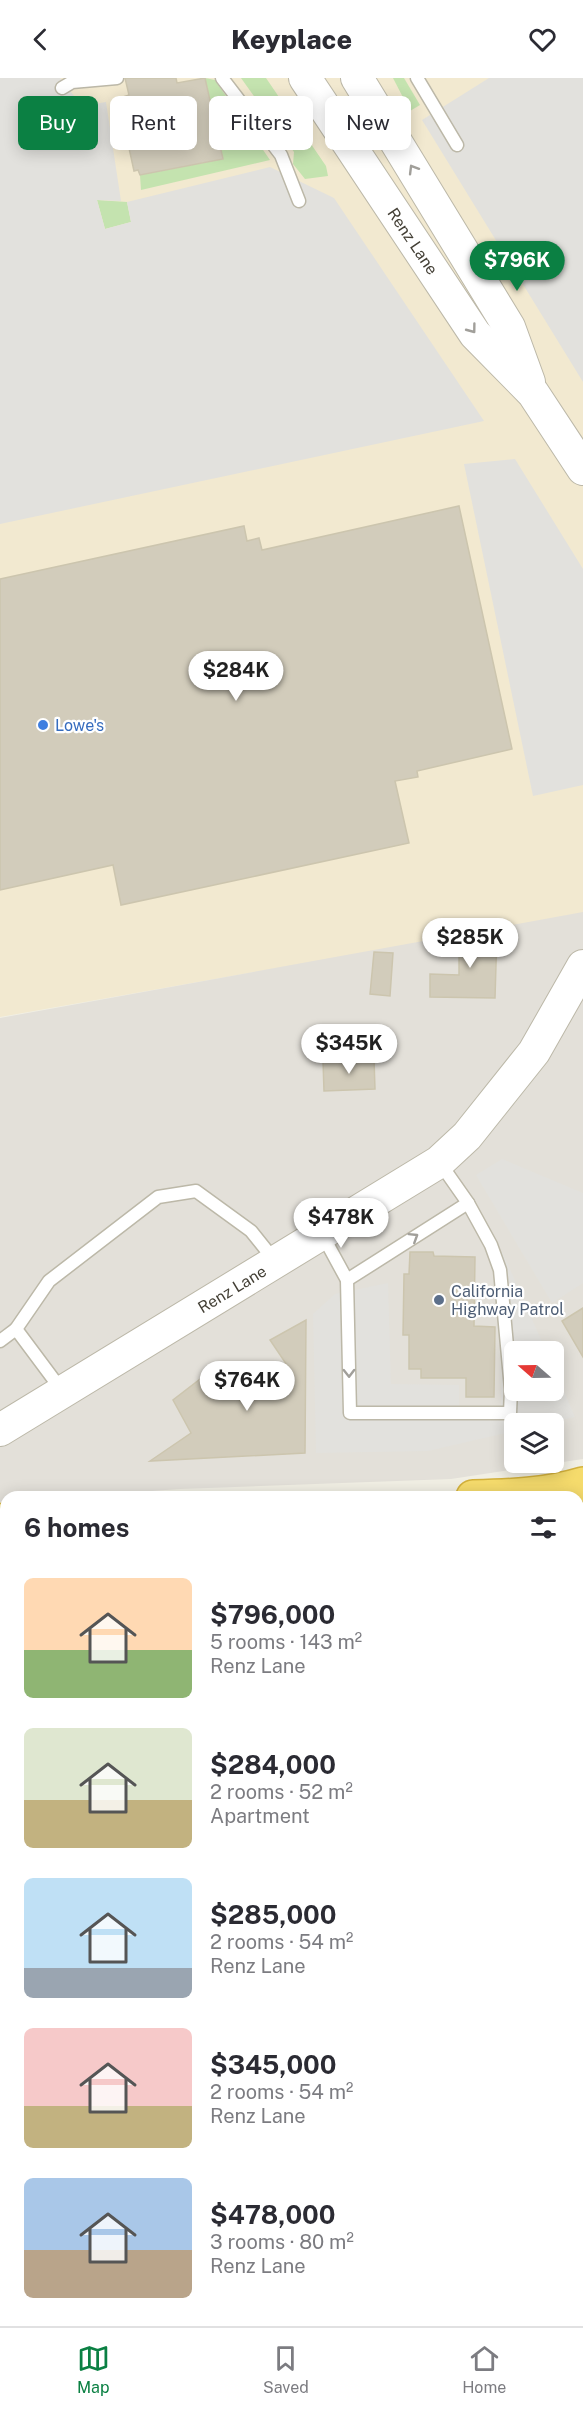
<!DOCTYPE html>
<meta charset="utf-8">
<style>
body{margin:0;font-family:"Public Sans",sans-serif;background:#f7f7f7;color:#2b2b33;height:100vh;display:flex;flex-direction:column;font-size:22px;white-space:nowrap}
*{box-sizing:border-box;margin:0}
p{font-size:20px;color:#7c7c81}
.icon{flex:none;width:33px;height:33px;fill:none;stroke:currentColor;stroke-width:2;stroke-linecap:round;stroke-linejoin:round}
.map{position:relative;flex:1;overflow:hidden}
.side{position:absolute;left:0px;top:1413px;width:584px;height:836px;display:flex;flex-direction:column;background:#fff;border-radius:18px 18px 0 0;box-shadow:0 3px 15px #0003}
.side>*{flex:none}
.hud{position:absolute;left:18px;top:18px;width:548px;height:54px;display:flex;gap:12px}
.needle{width:39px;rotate:290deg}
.fabs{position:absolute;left:504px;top:1263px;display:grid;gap:12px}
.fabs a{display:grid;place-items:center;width:60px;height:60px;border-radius:9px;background:#fff;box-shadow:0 3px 15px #0003;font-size:30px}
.price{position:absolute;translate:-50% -51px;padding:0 14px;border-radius:21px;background:#fff;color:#222;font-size:20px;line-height:39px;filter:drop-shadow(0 2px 3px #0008)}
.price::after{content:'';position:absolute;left:50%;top:36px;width:18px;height:14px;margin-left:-9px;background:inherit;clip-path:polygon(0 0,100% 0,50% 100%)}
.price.on{background:#0b8043;color:#fff}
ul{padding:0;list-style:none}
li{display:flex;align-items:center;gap:18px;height:150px;padding:0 24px}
li span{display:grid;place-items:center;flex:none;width:168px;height:120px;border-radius:9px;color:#555}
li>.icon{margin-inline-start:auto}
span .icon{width:72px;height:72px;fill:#fffc;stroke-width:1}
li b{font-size:26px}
h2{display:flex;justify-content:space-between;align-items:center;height:72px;padding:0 24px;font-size:26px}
.pill{padding:0 21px;border-radius:9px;background:#fff;box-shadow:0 3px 15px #0003;font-size:21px;line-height:54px}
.pill.on{background:#0b8043;color:#fff}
header{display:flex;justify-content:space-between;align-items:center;height:78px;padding:0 24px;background:#fff;font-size:27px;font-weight:800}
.dock{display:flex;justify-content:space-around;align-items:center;height:84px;border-top:2px solid #e1e1e2;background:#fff;font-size:16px;color:#7c7c81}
.dock a{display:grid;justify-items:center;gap:3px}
.dock .on{color:#0b8043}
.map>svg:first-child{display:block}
.commercial{fill:#f2e9d0}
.industrial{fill:#e3e0d9;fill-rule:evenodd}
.green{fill:#c4e3af}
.parking{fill:#e2e1dd}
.building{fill:#d2ccbb;stroke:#ccc5ae;stroke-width:1.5}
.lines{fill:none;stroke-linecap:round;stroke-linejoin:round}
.service-casing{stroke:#bcb8a8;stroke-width:15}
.minor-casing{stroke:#bcb8a8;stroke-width:27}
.tertiary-casing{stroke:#bcb8a8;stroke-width:34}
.motorway-casing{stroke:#d3b13c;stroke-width:36}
.service{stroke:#fff;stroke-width:12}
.minor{stroke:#fff;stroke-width:24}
.tertiary{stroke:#fff;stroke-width:32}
.motorway{stroke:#f5db6c;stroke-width:33}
.oneway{stroke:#a19f9a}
.shop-dot{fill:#3f7fe0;stroke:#fff;stroke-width:2}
.service-dot{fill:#5c6f8a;stroke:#fff;stroke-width:2}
.labels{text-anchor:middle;stroke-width:4.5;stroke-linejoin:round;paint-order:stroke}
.street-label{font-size:16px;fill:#433f35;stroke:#fff}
.shop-label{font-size:16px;fill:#366cbe;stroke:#fff;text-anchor:start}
.service-label{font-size:16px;fill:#4e5e75;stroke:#fff;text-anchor:start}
</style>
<header><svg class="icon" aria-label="back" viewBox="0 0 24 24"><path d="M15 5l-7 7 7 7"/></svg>Keyplace<svg class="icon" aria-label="heart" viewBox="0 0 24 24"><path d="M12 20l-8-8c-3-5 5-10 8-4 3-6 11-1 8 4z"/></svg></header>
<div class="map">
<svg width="583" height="2248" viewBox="0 0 583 2248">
<rect width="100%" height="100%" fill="#f1efe4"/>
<g class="commercial">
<path d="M0,0H583V836L0,939Z"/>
<rect x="0" y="1785" width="6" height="422"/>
</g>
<g class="industrial">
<path d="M583,834V1381L451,1401L180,1411L66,1419H6V1423L0,1424V940ZM514,1274H554V1312H514ZM514,1346H554V1384H514Z"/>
<path d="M0,2207H6V2242H316V2248H0Z"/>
</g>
<g class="green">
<path d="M205,0L215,2L270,82L141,112L140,97L223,81Z"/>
<path d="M241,0H266L326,88L328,98L305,101L293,86L294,74Z"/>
<path d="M393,0H404L420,27L410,33Z"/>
<path d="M97,122L127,124L131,144L105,151Z"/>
</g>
<g class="parking">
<path d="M0,0H60L82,28L106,24L121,123L97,122L105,151L131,144L127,124L270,89L334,120L484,343L0,446Z"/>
<path d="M489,0H583V304L422,42Z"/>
<path d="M515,381L583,491V707L533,718L464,386Z"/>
<path d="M502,1081L583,1115V1205L552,1225L476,1097Z"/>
<path d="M502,1173L546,1273L514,1274V1312H554V1290L575,1339L547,1345L514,1346V1353L428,1373L316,1375L313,1236L335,1216L388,1205L391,1306L459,1307V1336L501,1332Z"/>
</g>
<g class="building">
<path d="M125,0H176L177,5L205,0L223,81L140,97L138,92L134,93L119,24L124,23L123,19L129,17Z"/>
<path d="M459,428L512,671L417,693L418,699L395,703L409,765L121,827L113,787L0,812V501L244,448L247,463L259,460L262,472Z"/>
<path d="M459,853L497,854L495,920L430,919V896L459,897Z"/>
<path d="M374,874L393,875L390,918L370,916Z"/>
<path d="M374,981L375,1011L324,1013L323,983Z"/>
<path d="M410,1174H433L434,1178L475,1179L474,1248L495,1249L494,1319H466V1300H421V1291H409V1257H403L404,1196H409Z"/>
<path d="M583,1230V1279L562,1243Z"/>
<path d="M306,1242L305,1375L150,1383L191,1355L173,1322L217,1288L240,1323L291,1293L270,1262Z"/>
</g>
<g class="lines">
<defs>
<g id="service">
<path d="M222,0L281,77L299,123"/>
<path d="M417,0L457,67"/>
<path d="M62,10L72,4L117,0"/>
<path d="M322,1156L347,1202L350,1335H510L511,1311L500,1192L491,1167L468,1125L440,1085"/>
<path d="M347,1202L468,1125"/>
<path d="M0,1263L16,1251"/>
<path d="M63,1314L16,1251L49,1203L158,1119L196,1113L251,1153L275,1183"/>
<path d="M0,1813H6"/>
<path d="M0,2170H6"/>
</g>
<g id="minor">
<path d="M0,1753H6"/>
<path d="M334,2242V2248"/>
</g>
<g id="tertiary">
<path d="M305,0L475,256L533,315L583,391"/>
<path d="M357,0L509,249L529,304"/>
<path d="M0,1352L439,1084L467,1058L534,974L583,888"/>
</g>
<g id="motorway">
<path d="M473,1419C510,1418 547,1417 583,1406"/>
<path d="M0,1443L6,1442"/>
<path d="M0,1478H6"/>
<path d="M578,1482H583"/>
<path d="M0,1595H6"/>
<path d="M578,1598H583"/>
<path d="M0,1663H6"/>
<path d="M578,1945L583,1950"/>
</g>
</defs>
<use href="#service" class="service-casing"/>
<use href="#minor" class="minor-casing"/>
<use href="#tertiary" class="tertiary-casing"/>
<use href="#motorway" class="motorway-casing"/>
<use href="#service" class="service"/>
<use href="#minor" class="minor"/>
<use href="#tertiary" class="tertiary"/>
<use href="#motorway" class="motorway"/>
</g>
<defs><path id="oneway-chevron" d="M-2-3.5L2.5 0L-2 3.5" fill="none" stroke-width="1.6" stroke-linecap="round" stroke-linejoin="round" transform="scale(1.5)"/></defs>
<g class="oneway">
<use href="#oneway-chevron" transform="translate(413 91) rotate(-121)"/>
<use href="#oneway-chevron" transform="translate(472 251) rotate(53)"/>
<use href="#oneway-chevron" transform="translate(414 1159) rotate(-32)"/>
<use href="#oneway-chevron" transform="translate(349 1295) rotate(89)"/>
</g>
<circle class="shop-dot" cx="43" cy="647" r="6"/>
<circle class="service-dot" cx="439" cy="1222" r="6"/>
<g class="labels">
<g class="street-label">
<text transform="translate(413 163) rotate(56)" y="6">Renz Lane</text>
<text transform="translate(232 1211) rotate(-31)" y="6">Renz Lane</text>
</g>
<g class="shop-label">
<text x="55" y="653">Lowe's</text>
</g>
<g class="service-label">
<text x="451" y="1219">California<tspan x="451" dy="18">Highway Patrol</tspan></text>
</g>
</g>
</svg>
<div class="fabs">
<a><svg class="needle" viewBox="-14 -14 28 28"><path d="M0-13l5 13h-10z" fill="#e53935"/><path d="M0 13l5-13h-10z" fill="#7c7c81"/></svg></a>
<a><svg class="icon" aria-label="layers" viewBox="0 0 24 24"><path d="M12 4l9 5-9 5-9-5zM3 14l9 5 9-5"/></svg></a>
</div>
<b class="price on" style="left:517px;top:214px">$796K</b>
<b class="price" style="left:236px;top:624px">$284K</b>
<b class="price" style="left:470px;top:891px">$285K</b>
<b class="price" style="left:349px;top:997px">$345K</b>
<b class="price" style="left:341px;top:1171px">$478K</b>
<b class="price" style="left:247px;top:1334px">$764K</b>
<div class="hud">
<a class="pill on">Buy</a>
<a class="pill">Rent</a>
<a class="pill">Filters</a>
<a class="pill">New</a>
</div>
<section class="side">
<h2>6 homes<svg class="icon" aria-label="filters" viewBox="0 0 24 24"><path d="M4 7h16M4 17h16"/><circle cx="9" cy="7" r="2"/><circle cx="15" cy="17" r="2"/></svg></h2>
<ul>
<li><span style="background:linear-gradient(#ffd9b3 60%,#8fb573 0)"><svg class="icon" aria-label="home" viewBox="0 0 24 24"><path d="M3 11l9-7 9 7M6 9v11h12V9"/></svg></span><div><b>$796,000</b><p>5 rooms · 143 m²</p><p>Renz Lane</p></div></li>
<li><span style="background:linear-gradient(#dfe7d0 60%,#c2b280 0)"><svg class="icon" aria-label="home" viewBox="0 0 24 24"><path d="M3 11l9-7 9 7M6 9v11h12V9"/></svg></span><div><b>$284,000</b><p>2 rooms · 52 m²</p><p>Apartment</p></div></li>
<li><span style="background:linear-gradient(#bfe0f5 75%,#9aa5b1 0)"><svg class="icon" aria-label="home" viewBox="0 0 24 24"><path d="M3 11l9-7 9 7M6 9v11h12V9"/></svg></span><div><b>$285,000</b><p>2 rooms · 54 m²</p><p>Renz Lane</p></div></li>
<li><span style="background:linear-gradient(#f6c9c9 65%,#c2b280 0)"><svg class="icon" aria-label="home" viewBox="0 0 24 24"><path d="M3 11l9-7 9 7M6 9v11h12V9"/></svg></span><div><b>$345,000</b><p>2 rooms · 54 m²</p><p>Renz Lane</p></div></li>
<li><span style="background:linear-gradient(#a9c7e8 60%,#b9a48a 0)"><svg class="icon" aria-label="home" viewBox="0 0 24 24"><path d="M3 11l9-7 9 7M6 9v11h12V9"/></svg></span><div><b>$478,000</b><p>3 rooms · 80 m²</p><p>Renz Lane</p></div></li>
</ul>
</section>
</div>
<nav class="dock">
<a class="on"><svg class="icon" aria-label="map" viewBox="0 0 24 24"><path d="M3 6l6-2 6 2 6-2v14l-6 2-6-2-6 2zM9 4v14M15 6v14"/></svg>Map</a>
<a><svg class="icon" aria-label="saved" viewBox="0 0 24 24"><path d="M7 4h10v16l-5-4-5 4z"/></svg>Saved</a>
<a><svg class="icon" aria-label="home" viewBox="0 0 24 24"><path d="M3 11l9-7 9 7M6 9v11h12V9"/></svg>Home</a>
</nav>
